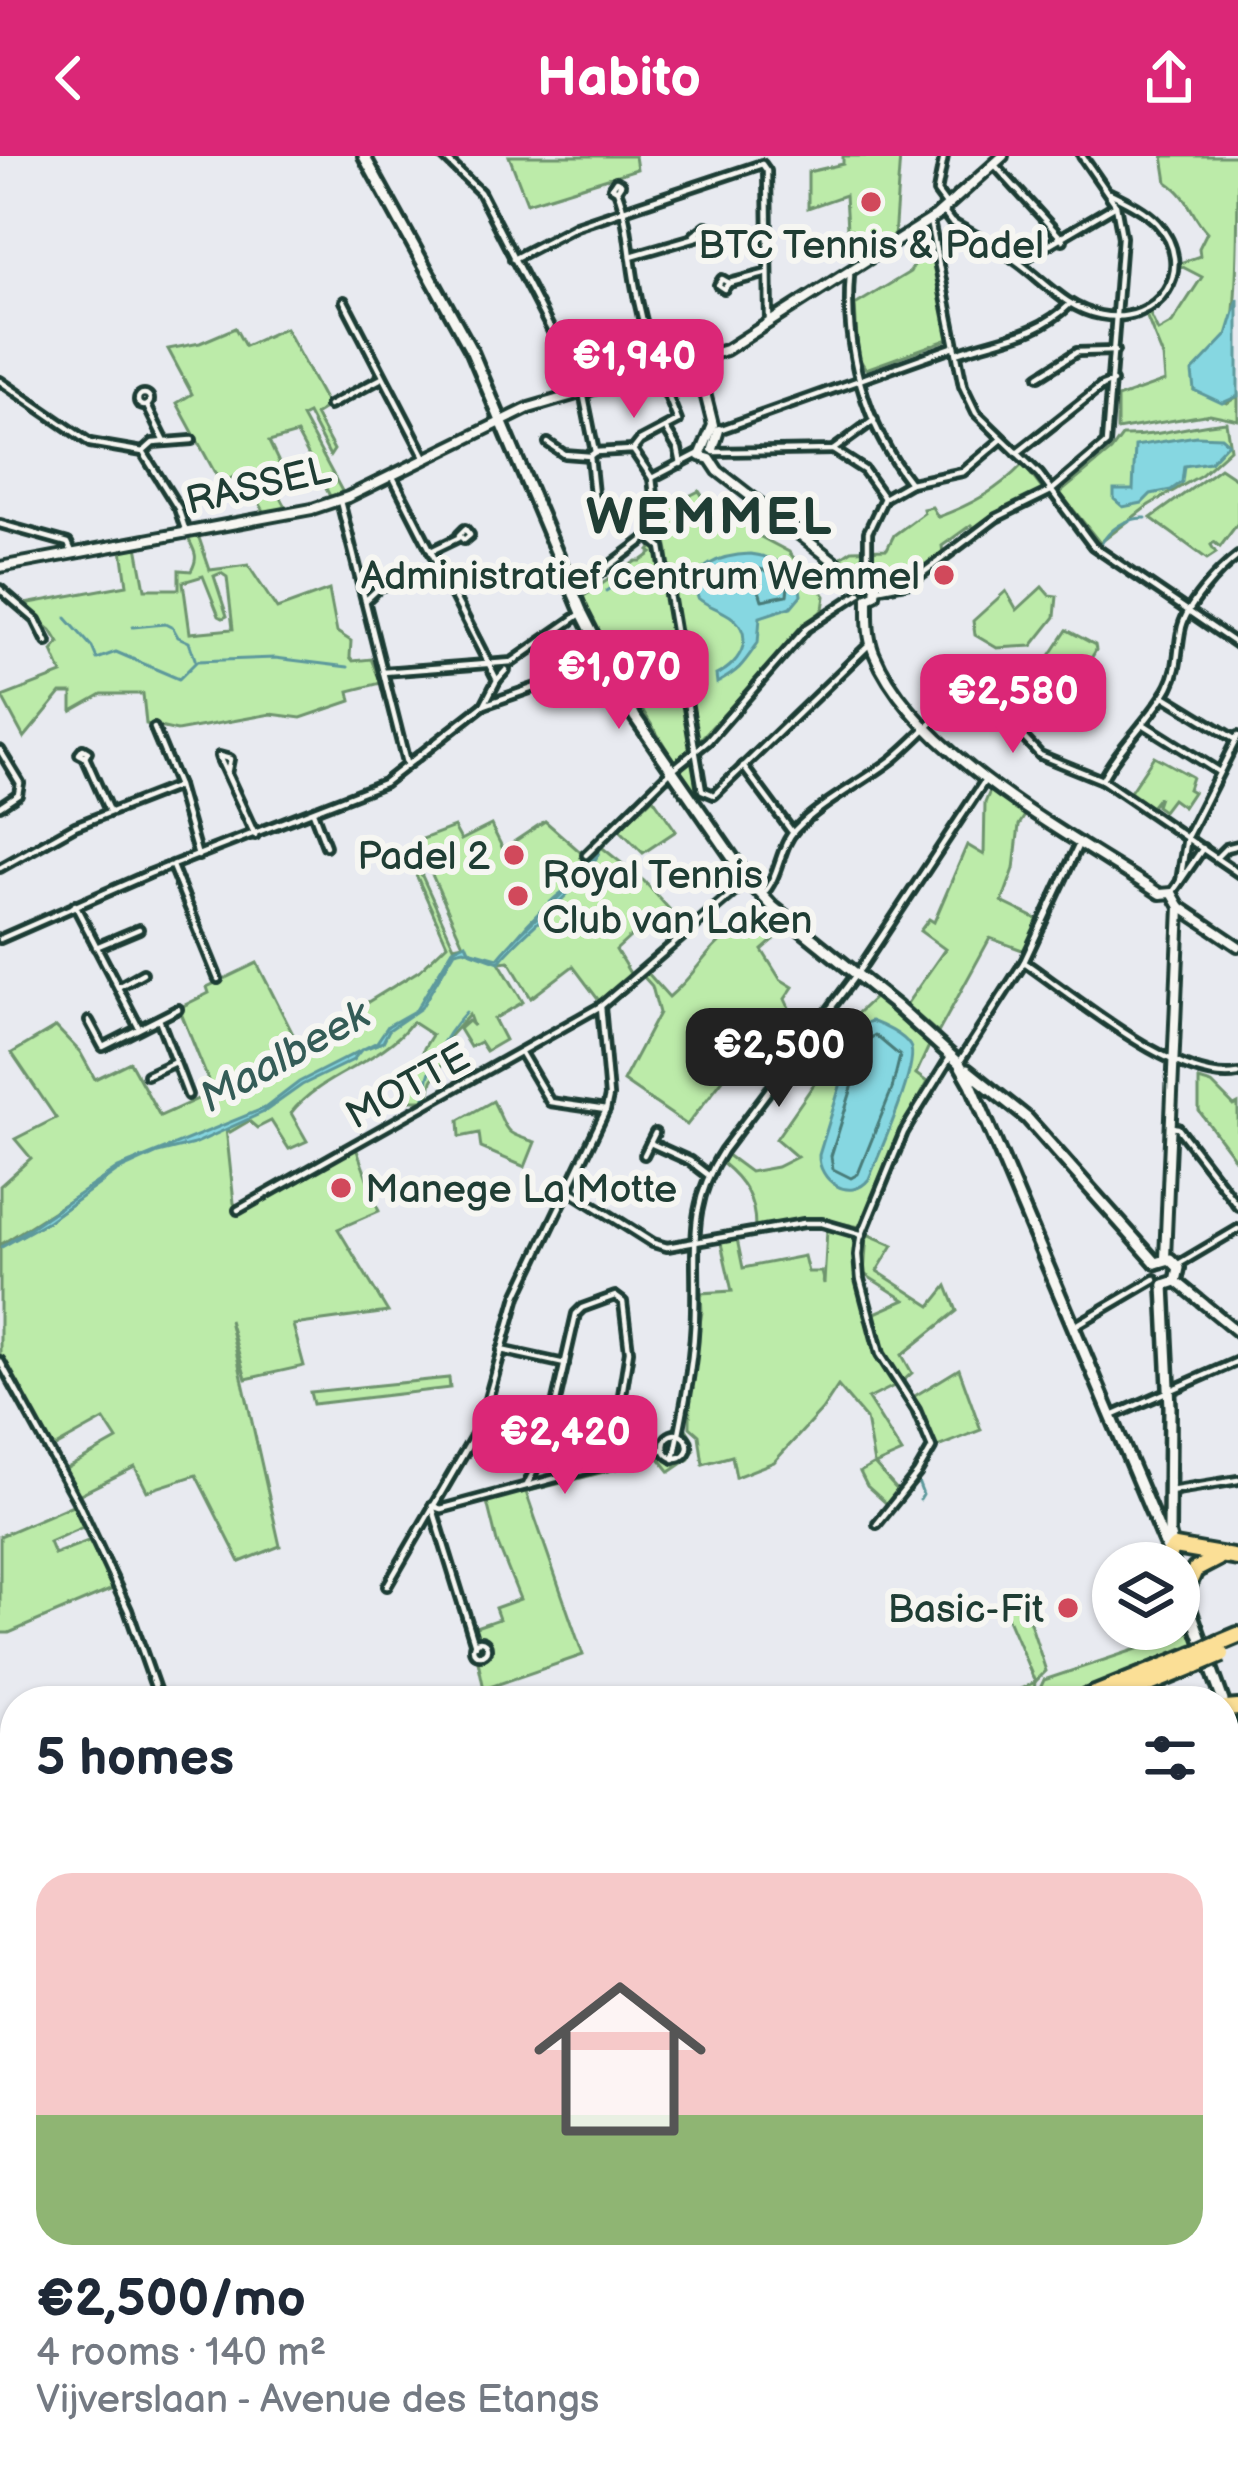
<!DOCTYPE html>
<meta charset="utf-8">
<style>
body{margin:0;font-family:"Balsamiq Sans",sans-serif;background:#f6f6f7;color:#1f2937;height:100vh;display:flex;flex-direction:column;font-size:45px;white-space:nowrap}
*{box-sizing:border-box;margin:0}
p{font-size:39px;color:#747a83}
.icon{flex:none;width:66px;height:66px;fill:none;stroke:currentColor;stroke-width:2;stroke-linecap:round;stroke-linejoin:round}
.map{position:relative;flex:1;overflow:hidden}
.details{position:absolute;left:0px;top:1530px;width:1239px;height:807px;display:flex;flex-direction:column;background:#fff;border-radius:48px 48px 0 0;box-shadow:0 3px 9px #0004}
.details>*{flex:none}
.controls{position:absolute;left:1092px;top:1386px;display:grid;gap:24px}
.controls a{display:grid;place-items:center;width:108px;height:108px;border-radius:50%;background:#fff;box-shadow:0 3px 9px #0004;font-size:60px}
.price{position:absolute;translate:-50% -102px;padding:0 27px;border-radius:24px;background:#db2777;color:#fff;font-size:39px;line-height:78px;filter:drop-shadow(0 3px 6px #0008)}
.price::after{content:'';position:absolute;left:50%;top:72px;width:36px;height:27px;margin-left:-18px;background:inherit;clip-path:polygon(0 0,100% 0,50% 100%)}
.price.on{background:#222;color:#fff}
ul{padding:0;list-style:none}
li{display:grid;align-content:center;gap:24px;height:636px;padding:0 36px}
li+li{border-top:3px solid #e0e1e3}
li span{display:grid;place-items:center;height:372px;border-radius:36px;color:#555}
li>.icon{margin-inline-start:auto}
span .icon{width:216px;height:216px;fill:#fffc;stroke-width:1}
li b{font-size:51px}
h2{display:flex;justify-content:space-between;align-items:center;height:144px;padding:0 36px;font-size:51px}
header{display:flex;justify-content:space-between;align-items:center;height:156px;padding:0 36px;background:#db2777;color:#fff;font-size:54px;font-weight:800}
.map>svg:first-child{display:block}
.green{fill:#bceba9;stroke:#6e946e;stroke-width:3;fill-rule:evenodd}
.water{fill:#86d7e1;stroke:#5d999c;stroke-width:3}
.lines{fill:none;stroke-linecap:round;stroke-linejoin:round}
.shore{stroke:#487b79;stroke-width:3}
.stream{stroke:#5d999c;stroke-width:3}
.minor-casing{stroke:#1f3d34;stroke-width:14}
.tertiary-casing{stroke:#1f3d34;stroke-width:16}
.secondary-casing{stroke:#1f3d34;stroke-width:18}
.motorway-casing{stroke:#1f3d34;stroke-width:22}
.minor{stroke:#f6f6f2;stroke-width:4.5}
.tertiary{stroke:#f6f6f2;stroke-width:8}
.secondary{stroke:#f6f6f2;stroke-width:9}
.motorway{stroke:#fbdf96;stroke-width:14}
.tram{stroke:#1f3d34;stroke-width:3}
.motorway-bridge-casing{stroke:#1f3d34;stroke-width:22;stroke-linecap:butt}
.motorway-bridge{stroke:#fbdf96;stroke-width:14}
.poi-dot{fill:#d1495b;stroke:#f6f6f2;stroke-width:4.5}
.labels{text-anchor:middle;stroke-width:12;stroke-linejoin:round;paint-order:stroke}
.poi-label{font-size:39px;fill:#1f3d34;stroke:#f6f6f2;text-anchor:end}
.street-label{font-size:39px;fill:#1f3d34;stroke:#f6f6f2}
.water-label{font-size:42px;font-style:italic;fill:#345c57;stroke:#f6f6f2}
.district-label{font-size:51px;font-weight:bold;letter-spacing:3px;fill:#1f3d34;stroke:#f6f6f2}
</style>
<header><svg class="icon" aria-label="back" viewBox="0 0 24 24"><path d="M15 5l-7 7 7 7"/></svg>Habito<svg class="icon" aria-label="share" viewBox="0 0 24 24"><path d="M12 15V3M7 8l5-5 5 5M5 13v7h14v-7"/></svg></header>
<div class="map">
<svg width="1238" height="2336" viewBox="0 0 1238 2336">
<rect width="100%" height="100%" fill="#e8eaf0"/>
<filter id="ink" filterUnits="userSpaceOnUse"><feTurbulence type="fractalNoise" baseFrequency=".00833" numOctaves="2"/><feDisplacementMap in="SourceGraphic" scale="24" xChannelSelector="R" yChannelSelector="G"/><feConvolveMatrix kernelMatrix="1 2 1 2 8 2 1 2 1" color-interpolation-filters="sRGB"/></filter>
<g filter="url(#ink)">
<g class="green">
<path d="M509,0H635L637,13L527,47Z"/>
<path d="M843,0H900L894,82L867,98L851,73H847L845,39L808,52V16L843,8Z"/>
<path d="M1163,0H1238C1238,43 1238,134 1232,171C1221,197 1197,204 1194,234L1227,247L1238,240V264L1210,258L1117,274V242L1165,225L1163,201L1146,159L1150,158L1158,175L1172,167L1202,121L1177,108L1200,100L1199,92L1207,76C1189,57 1191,42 1167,26Z"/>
<path d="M933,101L949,183L866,213L858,201L855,149L910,116L918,102Z"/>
<path d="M235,172L245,190L285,172L328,251L315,259L334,294L330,300L308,258L302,261L343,337L331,342L297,278L269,286L280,309L268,317L287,353L265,357L242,316L221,328L177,247L192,238L168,193L200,187Z"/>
<path d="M1226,266L1230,293L1201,319L1149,349L1100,387L1060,337L1111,295L1122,280C1158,281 1190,269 1226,266Z"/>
<path d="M1023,308L1043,334L993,358L974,372L971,369L942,390L943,397L913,422L881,427L873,420L863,421L840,402L852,394L887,393L894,379L924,357L923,353L932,351L938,361C971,349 998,334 1023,308Z"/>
<path d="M1220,312L1238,324V367L1220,391L1214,386L1211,389L1216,397L1207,403L1151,362Z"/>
<path d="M699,335L713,356L725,346L759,380L789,396L810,422L824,405L833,413L818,430L825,440L823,453L691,593L698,633L694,637L625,526L581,442L636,405H641L652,397L649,395L653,390L668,395L660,355Z"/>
<path d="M198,379L210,414L248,409L277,453L329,434L337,476L351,485L350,501L353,505L371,503L381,527L349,535L351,545L301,562L271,558L177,575L146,568L143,538H102L72,555V537H61L24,582L2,541L62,518L52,495L59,487L51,474L19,449L127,429L122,393L137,390L145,433H179V414L191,415C199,401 195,396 188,382ZM221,417L227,421L233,473L190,477L183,426L203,420L219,460L223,462L227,460L214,420Z"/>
<path d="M1042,431L1049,439L1057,440L1055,461L1032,490L997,492L975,479L973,465L1006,435L1017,454Z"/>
<path d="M1067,474L1095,489L1096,494L1072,535L1041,513Z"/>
<path d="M1154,600L1192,621L1188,633L1193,636L1183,651L1172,643L1163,655L1156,650L1159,641L1151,651L1130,636Z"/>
<path d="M990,635L1026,658L1019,669L1014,713L1002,746L1039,764L1025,795L990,782L938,877L906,849L945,793L920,775L929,763L934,766L967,689L984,699L985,647Z"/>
<path d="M653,642L676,675L643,697L619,673Z"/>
<path d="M545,665L586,701L599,689L644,725L686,772L672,785L658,772L643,769L616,794L631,819L600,846L573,810L531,842L509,805L499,806L523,846L494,863L505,884L486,895L480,886L470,891L459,873L468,865L473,870L469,859L446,884L449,895L432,925L428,944H409L424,892L432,879L412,866C381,908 322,917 291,957L307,985L289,993L271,965L257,972L249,965L230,976L226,972L234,1047L241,1056L356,992L379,1055L338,1073L388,1156L293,1169L304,1210L246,1223L229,1164L280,1390L240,1406L196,1319L147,1335L135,1311L76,1340L62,1315L117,1284L104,1264L50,1294L17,1225L0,1201V1091L48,1065L112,1018L0,1089V1030L31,1002L15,983L56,962L12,897L56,871L80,896L95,923L130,906L160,960L213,936L179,852L209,837L207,831L257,807L301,894L346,870L368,846L420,814L447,788L414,714L417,709L454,790L463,788L417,685L454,671L461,684L491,669L503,693Z"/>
<path d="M772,761L786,773L762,794L780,823L793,831L785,843L790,854L770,863L687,969L623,925L659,857L652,830L642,819L646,815L669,841C700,815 706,790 743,769L749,777L763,773Z"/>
<path d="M875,841L929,890L916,918L927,926L892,990L860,1071L815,1062L755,1071C755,1042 743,1024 722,1007L727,999L750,1016L777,1011L797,1001L776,983L852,873L847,867Z"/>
<path d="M1199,924L1212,928L1234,950L1238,948V1007L1199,955Z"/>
<path d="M493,945C509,976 501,976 535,986L525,1011L481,992L479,977L460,981L459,964Z"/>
<path d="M827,1073L853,1080C856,1095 853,1113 857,1128C860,1138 865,1146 868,1156C875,1184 879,1204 896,1229L868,1243L902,1297L875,1309L899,1336L887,1348L867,1330L860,1316L874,1308L866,1263L838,1230L822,1254L774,1306L736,1321L732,1300L703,1308L699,1279L690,1271V1238L685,1271L693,1284L694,1294L689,1303L670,1316L659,1302L526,1336L583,1499L484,1533L477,1500L492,1496L487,1486L475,1484L470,1473L499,1463L495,1452L520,1443L497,1386L487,1346L474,1347L658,1297L675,1310L690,1294L682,1273L702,1156L701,1137L732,1135L721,1087L737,1083L743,1112L804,1100L808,1116H821L824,1128Z"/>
<path d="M867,1078L893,1089L877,1115L931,1150L947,1130L957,1155L902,1199L912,1217L902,1226L910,1236C886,1213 879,1189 875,1157L905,1144L864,1118Z"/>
<path d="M959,1213L981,1274L935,1292L913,1241Z"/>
<path d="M449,1222L450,1232L313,1248L310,1236Z"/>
<path d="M75,1348L85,1370L49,1386L54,1398L91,1384L115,1432L9,1477H0V1380Z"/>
<path d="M1020,1436L1046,1515L1035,1526L1033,1545H995L1035,1526L1000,1444Z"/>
<path d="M1191,1475L1195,1487L1057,1545H1034L1044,1524Z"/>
<path d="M1224,1941H1238V2116L1224,2072Z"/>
<path d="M1238,2271V2336H986L990,2322H1224V2279Z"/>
<path d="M392,2322H732L727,2336H397Z"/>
</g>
<g class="water">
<path d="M1238,143V240L1222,247L1194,234L1192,216L1227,179Z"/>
<path d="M1196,280L1221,281L1228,287L1210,306L1184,310L1182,326L1171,334L1151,338L1142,347L1123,351L1114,343V334H1133L1135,290Z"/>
<path d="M750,398C775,401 799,411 801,439L791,451L760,461L758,487C742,510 740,514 717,527L716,519C743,507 758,474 725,457C715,451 707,450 698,442C687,409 723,399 750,398Z"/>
<path d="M601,689C595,724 522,775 499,806L464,793L455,795L421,852L389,874L383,886L361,894L353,904L302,929L264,956L194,988L158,997L116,1016L48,1065L0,1092L118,1012L265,952L299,926L377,886L388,870L416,854L453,793L466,787L469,794L498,802C529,762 575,736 601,689Z"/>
<path d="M871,865C882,869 904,879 910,890C921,906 877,1002 869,1023C850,1047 818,1025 819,999L855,881L864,868Z"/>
</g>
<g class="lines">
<g class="shore">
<path d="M751,411L775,417L788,430L787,439L762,444L757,428L747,418Z"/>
<path d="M875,879L900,900L892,933L858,1018L851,1022L833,1013L831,1000L866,886Z"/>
</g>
<g class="stream">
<path d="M1100,390C1109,373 1127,361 1146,362"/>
<path d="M606,435L639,413"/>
<path d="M66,462L92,491L97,503L116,496L179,523L197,505L275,502L348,511"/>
<path d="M133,471L165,468L173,472L178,481L189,486L195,503"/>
<path d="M514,784C531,763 548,746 570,730"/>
<path d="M425,942C427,909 444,880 466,856"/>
<path d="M917,1323L923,1339L920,1344"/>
<path d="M890,1356L916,1324"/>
<path d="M872,1365L875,1367"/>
<path d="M878,1370L886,1361"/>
<path d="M392,2322L397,2336"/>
<path d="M406,2336L426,2329"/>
<path d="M727,2336L732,2322"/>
</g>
<defs>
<g id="minor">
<path d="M443,0L480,36L583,236L595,296L590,300L596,358"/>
<path d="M944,0L937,36L948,51"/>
<path d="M994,8L1063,84"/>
<path d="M617,34L612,31L616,25L621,28L617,34C629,65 629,96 635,128C643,177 660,220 678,265L640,285L633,294"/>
<path d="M943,55L951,66C972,78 995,89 1015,104C1043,123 1064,152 1100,159C1159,171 1199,112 1157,67C1145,54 1126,45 1110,37"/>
<path d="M930,65L963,230L976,257L1039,318L1093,390L1238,489"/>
<path d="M631,100L707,78L711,72L706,70L694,79"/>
<path d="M513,103L576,70L762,8L767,15L769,163"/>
<path d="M1019,106L1116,49"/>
<path d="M850,119C844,192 865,270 910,327"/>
<path d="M729,127L724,133L718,129L722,123L729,127L768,117"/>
<path d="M344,145L425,301"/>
<path d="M957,197C998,182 1036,181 1070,148"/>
<path d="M1039,220L1077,196L1115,195"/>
<path d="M0,225L90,287L143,296L178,352L186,376"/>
<circle cx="144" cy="244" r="6"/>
<path d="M147,250L165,286"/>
<path d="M329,250L382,222"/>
<path d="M719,274L955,190"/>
<path d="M667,275L678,293L681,308"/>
<path d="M548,287L564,298L590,300"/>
<path d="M833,294L864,314L884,342"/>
<path d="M143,296L153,287L192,284"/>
<path d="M595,296L633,294L652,322L700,297"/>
<path d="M714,296L833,294L874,264"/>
<path d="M1017,297L1102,230L1113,226"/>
<path d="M393,321L497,524L484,549"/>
<path d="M340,345L406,607"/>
<path d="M0,368L68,387L72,396"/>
<path d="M465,373L470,379L464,384L459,379Z"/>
<path d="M649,381L661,391L702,634L714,639L869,489"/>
<path d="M431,395L458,382"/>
<path d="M868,425V376L884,342L910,327L963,316L1002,283"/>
<path d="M0,433L36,464L47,486"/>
<path d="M876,433L911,426L996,362L1051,335L1106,288L1122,81L1116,49L1082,0"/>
<path d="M575,436L658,373L652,322"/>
<path d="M365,445L380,431L439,411"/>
<path d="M383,516L512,506L582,457"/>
<path d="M497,524L506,514"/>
<path d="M1164,540L1236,584"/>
<path d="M1143,568L1219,616"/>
<path d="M154,572L178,630L198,700"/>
<path d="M83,593L88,596L85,601L79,598Z"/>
<path d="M0,594L20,627L18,638L0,650"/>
<path d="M85,601L109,655"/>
<path d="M743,610L792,676"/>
<path d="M227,618L230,603L219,600L220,603L255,679"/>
<path d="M1102,624C1120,589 1150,565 1169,531C1179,512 1177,495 1181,475C1185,450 1218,415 1238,400"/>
<path d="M313,656L326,690"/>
<path d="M586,699L672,614L708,585L807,472L860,437"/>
<path d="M1218,700L1226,692L1238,689"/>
<path d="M172,710L218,823"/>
<path d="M0,712L75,670L178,630"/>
<path d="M1180,725L1187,681L1238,580"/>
<path d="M1172,737L1203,692"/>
<path d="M762,739C780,721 779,691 795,674C822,646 862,627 893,603C920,581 939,555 970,538L994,550L1040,599L1102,624L1238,717"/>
<path d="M75,749L139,872"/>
<path d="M0,783L149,718L384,627L484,549L606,507"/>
<path d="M96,791L139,773"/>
<path d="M1024,806C1073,839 1179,930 1238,918"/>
<path d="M118,831L143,817"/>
<path d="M159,863L188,939"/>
<path d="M89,865L103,891L178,853"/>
<path d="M521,897L550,946L606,954"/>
<path d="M959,907L1024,806L1080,686"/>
<path d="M147,919L175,906"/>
<path d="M1171,971L1178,972L1238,1050"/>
<path d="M650,987L690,1005L708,1019"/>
<path d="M644,999L655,977"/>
<path d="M568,1033L653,1087L667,1091L804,1067H822L860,1078"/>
<path d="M238,1054L601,850"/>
<path d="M1177,1109L1238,1073"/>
<path d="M1073,1171L1155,1123"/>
<path d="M501,1194L565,1208"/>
<path d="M0,1205L78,1347L128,1454L160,1545"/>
<path d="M1112,1260L1238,1205"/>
<circle cx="676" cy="1290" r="12"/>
<path d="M674,1303C683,1256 695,1203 695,1155C697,1093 686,1051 723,995L861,812L984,626"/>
<path d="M527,1329L546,1289L576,1158L582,1152L615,1140L623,1146L629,1195L611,1308"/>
<path d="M1170,1335L1238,1324"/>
<path d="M432,1350L441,1353L664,1293"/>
<path d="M432,1350L475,1489"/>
<path d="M877,1368L917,1318L932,1292L916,1254L880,1198L860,1123L858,1099L860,1083L904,976L949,903"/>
<path d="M387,1430L481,1268L517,1140L606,954L609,940L601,850L748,724"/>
<circle cx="480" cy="1492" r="7"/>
<path d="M1224,1795L1238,1796"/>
<path d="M1224,1823L1238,1826"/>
<path d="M1224,1831L1238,1834"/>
<path d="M1226,1891L1227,1931"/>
<path d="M1224,1892L1238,1891"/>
<path d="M1224,2123L1238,2125"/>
<path d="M1224,2230L1238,2239"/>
<path d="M978,2336L982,2322"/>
</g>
<g id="tertiary">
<path d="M697,205L713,269L700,300L710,303L718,315L862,427"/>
<path d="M713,293L719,274"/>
<path d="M0,411L312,353L348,341L529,252L726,194L936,60L1003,0"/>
<path d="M862,427L871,425L876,429L875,439L868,442"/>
<path d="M868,442C868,461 867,480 874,497C916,599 1070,679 1160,738L1172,737L1180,751L1238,790"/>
<path d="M1165,1102L1180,751"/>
<path d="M1176,1125L1238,1176"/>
<path d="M1224,1625L1238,1616"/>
<path d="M1224,2227L1238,2231"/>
</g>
<g id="secondary">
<path d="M364,0L472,196L582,457L635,561L748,724L773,751L896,850L959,907L971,928L1173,1407"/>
<path d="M967,914L1027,962L1156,1107"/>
<path d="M1156,1107L1170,1103L1179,1112L1176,1125L1164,1129"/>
<path d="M1164,1129L1170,1251L1169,1377L1174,1396"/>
<path d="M1179,1422L1223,1545"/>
<path d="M1226,1552L1238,1594"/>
<path d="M1224,1606L1232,1575"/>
</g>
<g id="motorway">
<path d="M1170,1397L1175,1391L1238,1402"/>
<path d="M1186,1434L1195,1414L1218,1402"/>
<path d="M1219,1487L1238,1479"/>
<path d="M1078,1545L1192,1499"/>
<path d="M1108,1545L1196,1509"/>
<path d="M1226,1553L1238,1552"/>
<path d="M1237,1593L1238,1591"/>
<path d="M0,2179L15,2164"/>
<path d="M0,2195L15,2177"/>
</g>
</defs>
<use href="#minor" class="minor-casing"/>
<use href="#tertiary" class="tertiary-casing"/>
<use href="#secondary" class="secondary-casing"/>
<use href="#motorway" class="motorway-casing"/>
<use href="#minor" class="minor"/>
<use href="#tertiary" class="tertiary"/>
<use href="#secondary" class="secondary"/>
<use href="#motorway" class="motorway"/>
<g class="tram">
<path d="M1224,1640L1238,1633"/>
<path d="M1224,2234L1238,2237"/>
</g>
<defs>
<g id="motorway-bridge">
<path d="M1192,1499L1219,1487"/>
<path d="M1196,1509L1222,1498"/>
</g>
</defs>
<use href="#motorway-bridge" class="motorway-bridge-casing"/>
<use href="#motorway-bridge" class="motorway-bridge"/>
</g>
</g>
<g class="poi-dot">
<circle cx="871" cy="46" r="12"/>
<circle cx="944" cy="419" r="12"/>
<circle cx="514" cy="699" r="12"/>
<circle cx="518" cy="740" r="12"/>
<circle cx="341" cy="1032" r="12"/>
<circle cx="1068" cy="1452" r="12"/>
</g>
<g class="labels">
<g class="poi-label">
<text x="871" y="102" text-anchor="middle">BTC Tennis &amp; Padel</text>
<text x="920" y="433">Administratief centrum Wemmel</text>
<text x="490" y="713">Padel 2</text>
<text x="542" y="732" text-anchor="start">Royal Tennis<tspan x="542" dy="45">Club van Laken</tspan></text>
<text x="365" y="1046" text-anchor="start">Manege La Motte</text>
<text x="1044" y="1466">Basic-Fit</text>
</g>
<g class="street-label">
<text transform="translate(258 328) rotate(-13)" y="14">RASSEL</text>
<text transform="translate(407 929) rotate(-29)" y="14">MOTTE</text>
</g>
<g class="water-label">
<text transform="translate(284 899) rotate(-29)" y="15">Maalbeek</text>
</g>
<g class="district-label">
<text x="710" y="378">WEMMEL</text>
</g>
</g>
</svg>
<div class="controls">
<a><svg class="icon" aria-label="layers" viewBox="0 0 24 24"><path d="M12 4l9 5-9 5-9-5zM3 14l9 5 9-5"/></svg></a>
</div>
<b class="price" style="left:634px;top:265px">€1,940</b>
<b class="price" style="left:619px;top:576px">€1,070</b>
<b class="price" style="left:1013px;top:600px">€2,580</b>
<b class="price on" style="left:779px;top:954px">€2,500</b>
<b class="price" style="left:565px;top:1341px">€2,420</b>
<section class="details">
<h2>5 homes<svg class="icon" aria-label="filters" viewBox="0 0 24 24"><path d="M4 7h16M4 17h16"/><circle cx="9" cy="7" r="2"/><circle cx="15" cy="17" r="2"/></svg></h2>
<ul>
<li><span style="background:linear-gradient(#f6c9c9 65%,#8fb573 0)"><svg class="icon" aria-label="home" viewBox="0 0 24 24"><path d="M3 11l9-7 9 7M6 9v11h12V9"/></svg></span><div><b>€2,500/mo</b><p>4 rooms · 140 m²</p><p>Vijverslaan - Avenue des Etangs</p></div></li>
</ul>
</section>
</div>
